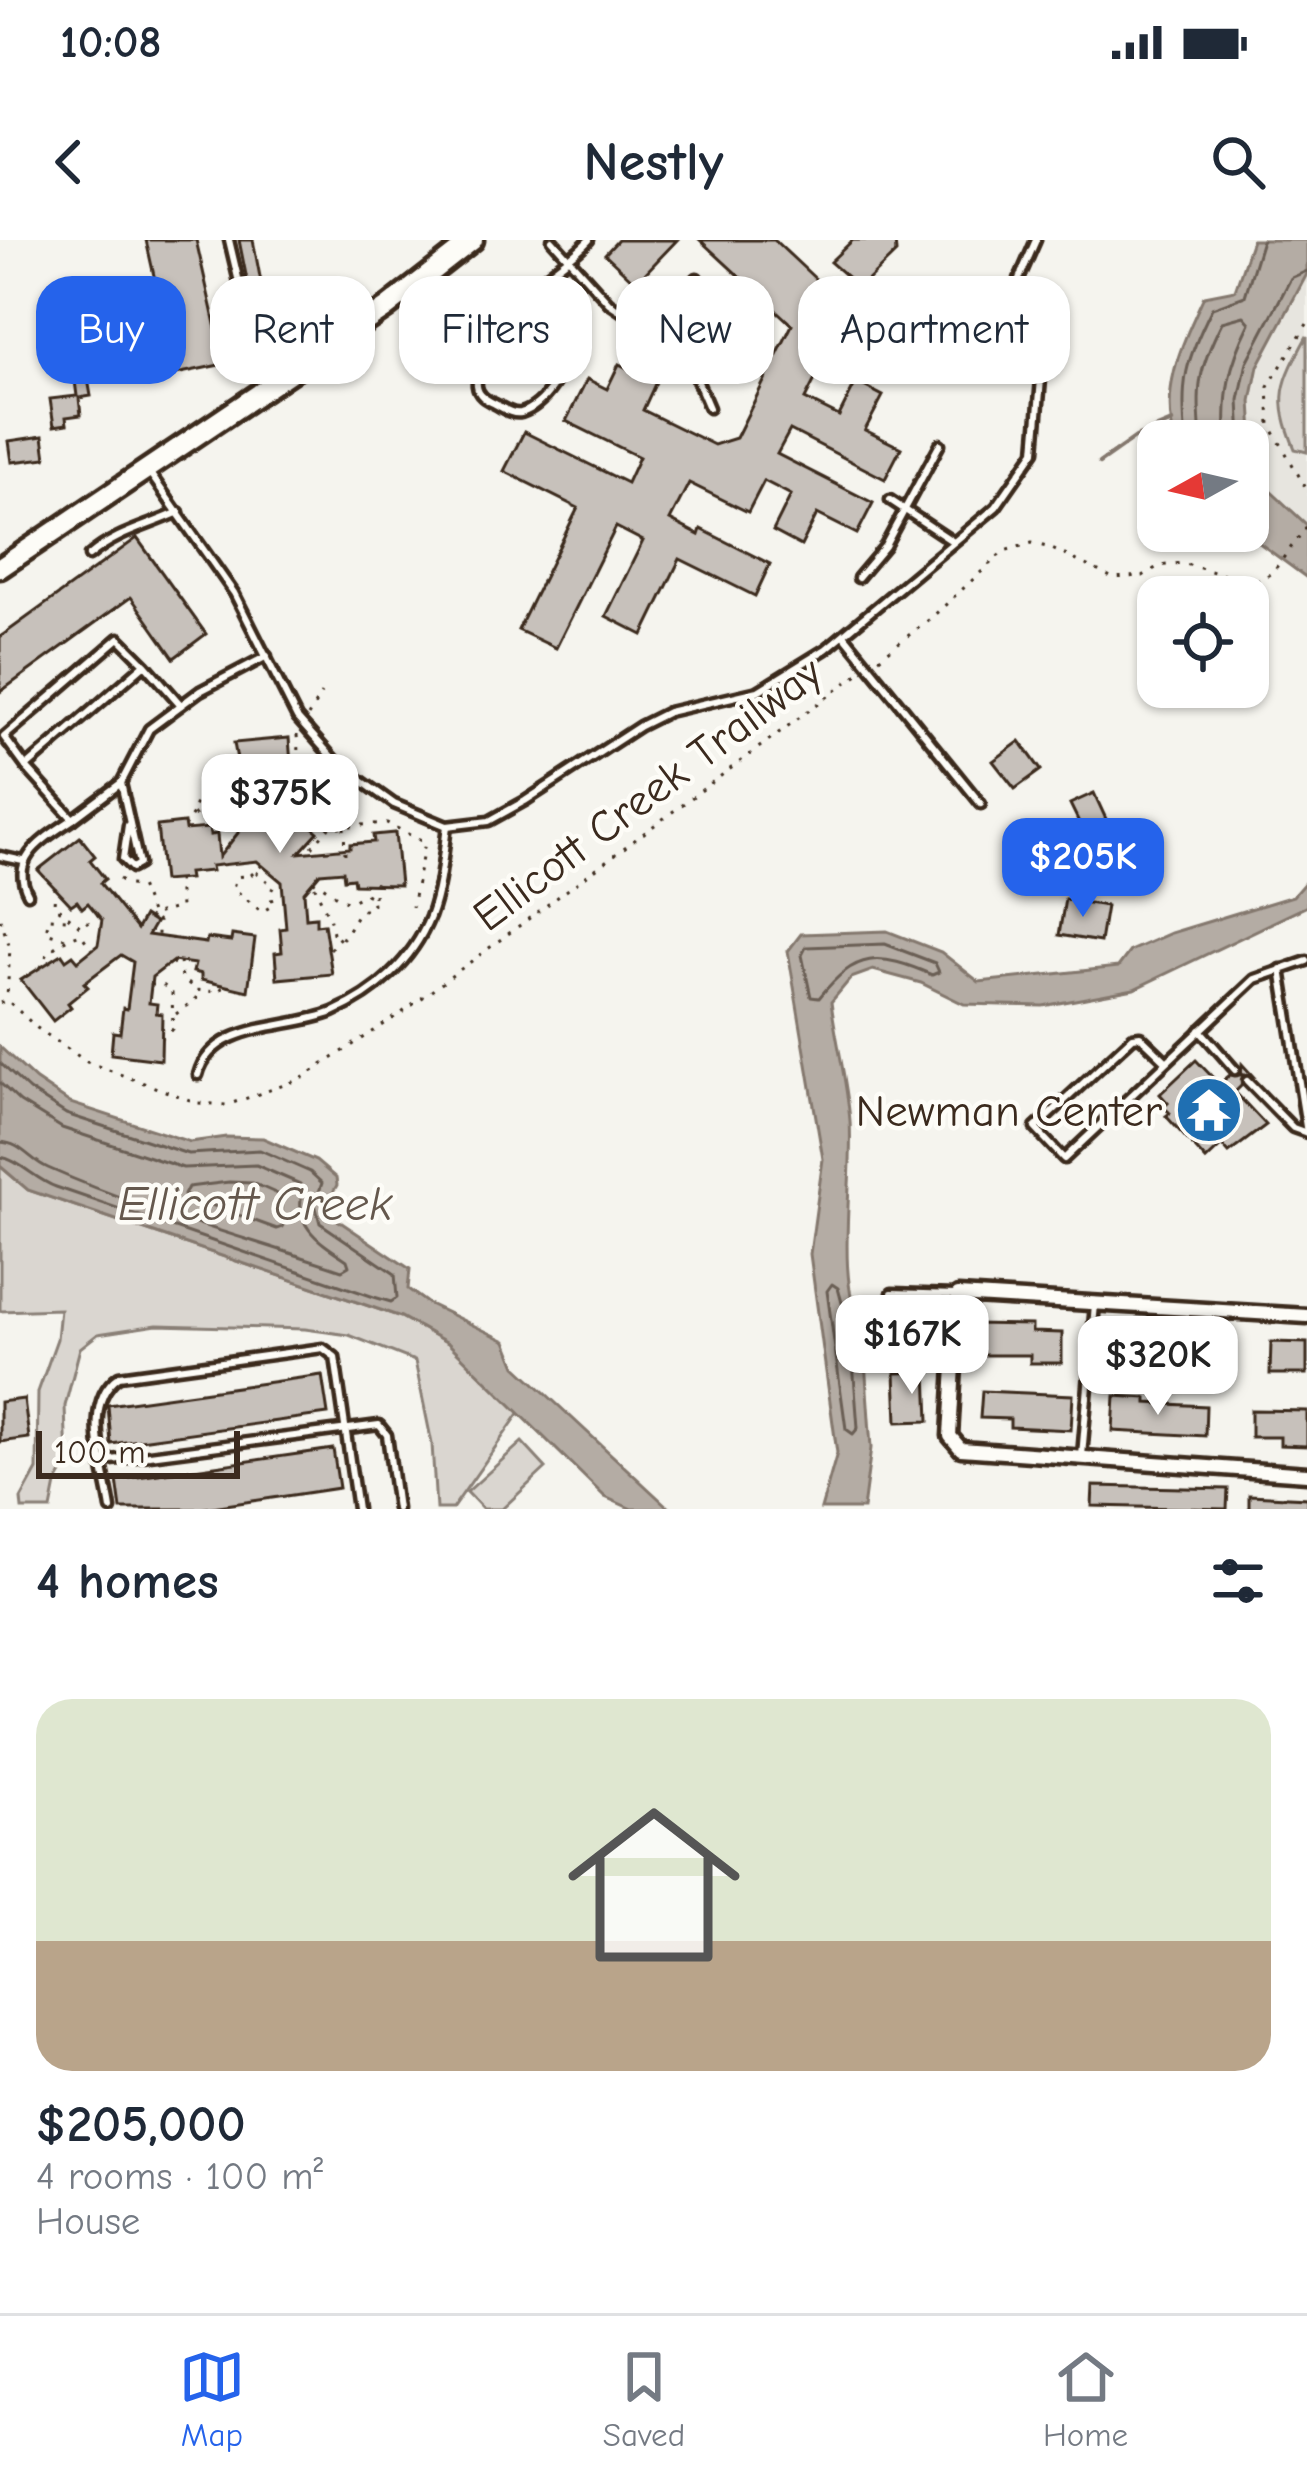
<!DOCTYPE html>
<meta charset="utf-8">
<style>
body{margin:0;font-family:"Comic Neue",sans-serif;background:#f2f2f3;color:#1f2937;height:100vh;display:flex;flex-direction:column;font-size:45px;white-space:nowrap}
*{box-sizing:border-box;margin:0}
p{font-size:39px;color:#747a83}
.icon{flex:none;width:66px;height:66px;fill:none;stroke:currentColor;stroke-width:2;stroke-linecap:round;stroke-linejoin:round}
.map{position:relative;height:1269px;overflow:hidden}
.details{display:flex;flex-direction:column;background:#fff;flex:1}
.details>*{flex:none}
.guide{position:absolute;left:36px;top:36px;width:1236px;height:108px;display:flex;gap:24px}
.needle{width:78px;rotate:262deg}
.tools{position:absolute;left:1137px;top:180px;display:grid;gap:24px}
.tools a{display:grid;place-items:center;width:132px;height:132px;border-radius:24px;background:#fff;box-shadow:0 3px 9px #0004;font-size:60px}
.scale{position:absolute;left:36px;bottom:30px;width:204px;box-sizing:border-box;padding-left:12px;border:6px solid #3b2a1e;border-top:0;font-size:33px;line-height:42px;white-space:nowrap;color:#3b2a1e;-webkit-text-stroke:9px #fdfcf7;paint-order:stroke}
.price{position:absolute;translate:-50% -102px;padding:0 27px;border-radius:24px;background:#fff;color:#222;font-size:39px;line-height:78px;filter:drop-shadow(0 3px 6px #0008)}
.price::after{content:'';position:absolute;left:50%;top:72px;width:36px;height:27px;margin-left:-18px;background:inherit;clip-path:polygon(0 0,100% 0,50% 100%)}
.price.active{background:#2563eb;color:#fff}
ul{padding:0;list-style:none}
li{display:grid;align-content:center;gap:24px;height:636px;padding:0 36px}
li span{display:grid;place-items:center;height:372px;border-radius:36px;color:#555}
li>.icon{margin-inline-start:auto}
span .icon{width:216px;height:216px;fill:#fffc;stroke-width:1}
li b{font-size:51px}
h2{display:flex;justify-content:space-between;align-items:center;height:144px;padding:0 36px;font-size:51px}
.tag{padding:0 42px;border-radius:36px;background:#fff;box-shadow:0 3px 9px #0004;font-size:42px;line-height:108px}
.tag.active{background:#2563eb;color:#fff}
.status{display:flex;justify-content:space-between;align-items:center;height:84px;padding:0 60px;background:#fff;direction:ltr}
.status svg{height:33px;fill:currentColor}
header{display:flex;justify-content:space-between;align-items:center;height:156px;padding:0 36px;background:#fff;font-size:54px;font-weight:700}
.tabs{display:flex;justify-content:space-around;align-items:center;height:168px;border-top:3px solid #e0e1e3;background:#fff;font-size:33px;color:#747a83}
.tabs a{display:grid;justify-items:center;gap:6px}
.tabs .active{color:#2563eb}
.map>svg:first-child{display:block}
.built{fill:#e7e5df}
.green{fill:#dad6d0;stroke:#8a8077;stroke-width:3}
.water{fill:#b4aca4;stroke:#84786e;stroke-width:3}
.lines{fill:none;stroke-linecap:round;stroke-linejoin:round}
.shore{stroke:#6b5e54;stroke-width:3}
.stream{stroke:#84786e;stroke-width:4.5}
.building{fill:#c7c1bb;stroke:#3b2a1e;stroke-width:3}
.lane-casing{stroke:#3b2a1e;stroke-width:15}
.street-casing{stroke:#3b2a1e;stroke-width:21}
.secondary-casing{stroke:#3b2a1e;stroke-width:27}
.path{stroke:#3b2a1e;stroke-width:3;stroke-dasharray:3 9;stroke-linecap:butt}
.lane{stroke:#fdfcf7;stroke-width:6}
.street{stroke:#fdfcf7;stroke-width:12}
.secondary{stroke:#fdfcf7;stroke-width:18}
.labels{text-anchor:middle;stroke-width:9;stroke-linejoin:round;paint-order:stroke}
.street-label{font-size:45px;fill:#3b2a1e;stroke:#fdfcf7}
.poi-label{font-size:45px;fill:#3b2a1e;stroke:#fdfcf7;text-anchor:end}
.water-label{font-size:48px;font-style:italic;fill:#65584d;stroke:#fdfcf7}
</style>
<div class="status"><b>10:08</b><svg viewBox="0 0 49 12"><path d="M0 12V9h3v3zM5 12V6h3v6zM10 12V3h3v9zM15 12V0h3v12zM26 1h20v11H26zM47 4h2v5h-2z"/></svg></div>
<header><svg class="icon" aria-label="back" viewBox="0 0 24 24"><path d="M15 5l-7 7 7 7"/></svg>Nestly<svg class="icon" aria-label="search" viewBox="0 0 24 24"><circle cx="10" cy="10" r="6"/><path d="M15 15l6 6"/></svg></header>
<div class="map">
<svg width="1307" height="1269" viewBox="0 0 1307 1269">
<rect width="100%" height="100%" fill="#f5f4ee"/>
<filter id="ink" filterUnits="userSpaceOnUse"><feTurbulence type="fractalNoise" baseFrequency=".00833" numOctaves="2"/><feDisplacementMap in="SourceGraphic" scale="24" xChannelSelector="R" yChannelSelector="G"/><feConvolveMatrix kernelMatrix="1 2 1 2 8 2 1 2 1" color-interpolation-filters="sRGB"/></filter>
<g filter="url(#ink)">
<path class="built" d="M1307,0V303L1248,256V201L1250,40Z"/>
<g class="green">
<path d="M1307,96V212L1295,209C1274,157 1281,144 1307,96Z"/>
<path d="M0,926L28,950L401,1077L448,1103L520,1172L452,1269H436L432,1204L415,1121L349,1095L305,1089L157,1085L98,1094L80,1108L65,1166L67,1225L56,1244L51,1269H22L21,1259L37,1230L38,1152L57,1099L60,1069L0,1071Z"/>
<path d="M522,1202L546,1228L502,1269H483L467,1252Z"/>
</g>
<g class="water">
<path d="M1252,0H1307V34L1258,126L1251,161L1254,211L1263,244L1307,285V338L1243,291H1248V201H1175C1160,147 1182,104 1204,56L1235,50Z"/>
<path d="M1307,640V666L1134,749L1043,766L964,764L921,743L873,730L851,738L831,762C836,801 847,841 850,881C854,943 834,1039 863,1092L871,1208L863,1269H821L837,1213L810,1014L823,919L788,711L801,694L887,691L941,712L979,742L1118,727L1130,711L1171,693L1293,656Z"/>
<path d="M0,807L36,840L70,863L190,902L226,897L263,898L316,921L336,938L337,945L326,965L330,975L410,1029L408,1049L427,1063L506,1101L516,1126L670,1269H632L605,1257L448,1103L401,1077L28,950L0,926Z"/>
</g>
<g class="lines">
<g class="shore">
<path d="M1186,201C1180,141 1185,122 1212,68L1245,56L1262,0"/>
<path d="M1201,201C1197,146 1197,132 1222,82L1244,76L1250,83C1228,127 1224,152 1226,201"/>
<path d="M1241,201L1239,160L1247,122L1291,38L1307,31"/>
<path d="M885,704L935,723L939,732L932,735C879,712 856,711 819,758L811,757L802,715L806,707Z"/>
<path d="M0,823L29,850L66,874L188,914L260,910L310,932L322,943L315,964L320,983L395,1034L397,1058L391,1062L374,1057C268,1021 162,984 56,947C36,940 18,919 0,917"/>
<path d="M0,843L20,862L62,888L183,928L256,925L300,944L303,949C292,986 320,1002 347,1020L349,1026L342,1030C244,997 142,970 48,928C29,920 22,903 0,902"/>
<path d="M229,942L253,943L280,955L283,987L277,989L184,955L188,947Z"/>
<path d="M832,1044L838,1048L851,1096L858,1188L853,1194L846,1189L827,1051Z"/>
</g>
<path class="stream" d="M1099,223L1136,197L1172,182"/>
</g>
<g class="building">
<path d="M146,0H196L224,124L176,134Z"/>
<path d="M239,0H253L267,74L254,75Z"/>
<path d="M618,0H677L636,43L605,14Z"/>
<path d="M700,0H774L871,91L838,127L827,116L805,159L839,176L856,142L883,156L865,190L901,208L885,239L790,190L777,214L873,263L857,294L817,274L801,306L773,291L791,255L764,241L748,272L689,243L670,280L699,295L701,289L770,324L755,356L680,319L643,395L606,376L643,301L616,287L556,408L518,390L578,268L504,231L524,192L627,243L639,217L566,181L587,139L607,149L619,124L656,142L643,170L714,205L736,198L792,85Z"/>
<path d="M853,0H895L896,13L860,48L830,22Z"/>
<path d="M121,94L133,123L108,133L99,111L105,109L102,101Z"/>
<path d="M88,139L91,156L79,158L81,175L66,177L67,184L54,186L50,159L77,156L75,141Z"/>
<path d="M43,196L46,218L12,222L9,201Z"/>
<path d="M137,298L206,394L174,418L131,357L0,452V397Z"/>
<path d="M289,498L291,524L284,525L286,549H280L284,598L301,577L318,592L299,613L350,608V604L374,602L373,595L395,593L400,645L354,644L353,638L344,639L343,631L320,633L304,652L306,678L316,677V685L324,684L332,734L277,739L275,713L282,712L280,689L286,688L282,642L257,621L211,626L212,631L188,633L189,639L163,641L157,586L184,583L185,590L209,588L210,595L217,594L219,617L264,560L250,561L249,552L243,553L234,503Z"/>
<path d="M1020,501L1041,530L1015,549L993,521Z"/>
<path d="M1094,553L1112,592L1089,603L1070,564Z"/>
<path d="M80,597L95,616L90,620L105,639L100,643L137,689L144,676L155,683L148,695L206,703L207,698L231,701L232,695L255,698L248,751L201,740V734L193,732L195,724L173,721L152,737L149,763L157,764L156,773L162,774L161,820L111,814L113,792L120,793L123,768L127,769L133,722L121,715L84,743L88,747L68,763L71,767L53,781L21,740L62,714L66,720L73,715L78,721L98,705L102,680L88,663L82,668L77,661L71,665L38,630Z"/>
<path d="M1065,659L1106,666L1100,702L1059,695Z"/>
<path d="M1196,820L1219,844L1230,835H1241L1242,824L1253,836L1243,835L1241,846L1235,852L1266,885L1229,913L1222,905L1206,920L1166,876L1170,873L1164,867L1168,863L1160,854Z"/>
<path d="M884,1075L946,1080L944,1111L882,1107Z"/>
<path d="M972,1084L1032,1085V1092L1062,1093V1123H1030V1115H971Z"/>
<path d="M1121,1094L1212,1098L1210,1133L1179,1131V1126L1120,1123Z"/>
<path d="M1271,1102L1307,1103V1134H1270Z"/>
<path d="M927,1132L929,1181L897,1182L895,1133Z"/>
<path d="M322,1135L328,1174L111,1204L108,1165Z"/>
<path d="M982,1151L1073,1155L1071,1190L1010,1187V1179L980,1178Z"/>
<path d="M1115,1156L1147,1158V1163L1206,1166L1205,1196L1113,1191Z"/>
<path d="M24,1159L29,1198L0,1202V1162Z"/>
<path d="M1251,1170L1307,1171V1206L1280,1205V1197H1251Z"/>
<path d="M333,1209L339,1248L199,1269H121L117,1240Z"/>
<path d="M1093,1246L1228,1249L1227,1269L1092,1266Z"/>
<path d="M1249,1255L1307,1258V1269H1249Z"/>
</g>
<g class="lines">
<defs>
<g id="lane">
<path d="M229,0L255,110L277,135"/>
<path d="M552,0L609,63L686,114L709,168"/>
<path d="M514,72L571,107C566,130 545,166 521,173C512,175 503,168 495,164C487,160 478,156 477,146C474,127 513,71 525,56C543,34 570,21 589,0"/>
<path d="M652,90L697,38"/>
<path d="M149,232L234,353L297,478L338,524L394,564L447,586L489,581L525,561L640,486L668,472L758,451L826,409L996,267L1035,211L1041,139L1019,39L1036,0"/>
<path d="M890,260L952,301"/>
<path d="M89,316C117,292 147,287 179,272"/>
<path d="M858,338L885,306L940,204"/>
<path d="M844,395L981,564"/>
<path d="M145,424L119,398L4,497L26,527L145,424L181,465"/>
<path d="M26,527L73,579L121,543L149,489L200,451L267,416"/>
<path d="M121,543L139,624L132,628L123,619L128,585"/>
<path d="M0,616L23,621"/>
<path d="M28,654C8,617 46,598 73,579"/>
<path d="M1281,729L1307,893"/>
<path d="M1200,790L1235,830"/>
<path d="M1167,822L1140,796L1133,797L1035,888L1064,919L1255,739L1307,721"/>
<path d="M198,835C212,781 290,790 333,772C376,753 412,721 430,677C441,648 443,616 447,586"/>
<path d="M1247,841L1293,888L1307,893"/>
<path d="M892,1053L955,1055"/>
<path d="M1082,1216L1095,1064"/>
<path d="M104,1221L379,1185L387,1195L397,1269"/>
<path d="M111,1269C105,1228 80,1163 119,1136L323,1108L335,1117L357,1269"/>
</g>
<path id="street" d="M1307,1076L958,1055L950,1196L961,1209L1307,1234"/>
<path id="secondary" d="M0,328L386,68L473,0"/>
</defs>
<use href="#lane" class="lane-casing"/>
<use href="#street" class="street-casing"/>
<use href="#secondary" class="secondary-casing"/>
<g class="path">
<path d="M1307,84L1268,147L1270,185L1307,250"/>
<path d="M879,418L930,379L1004,311L1032,303L1050,308L1113,338L1143,336L1159,326L1182,323L1253,343L1272,333L1307,286"/>
<path d="M308,476L321,454"/>
<path d="M297,495C300,537 295,564 337,587L387,583L425,603L412,667"/>
<path d="M229,533L241,530"/>
<path d="M274,554L299,551"/>
<path d="M309,584L320,574"/>
<path d="M184,587L193,574"/>
<path d="M344,587L345,615"/>
<path d="M239,590L217,578L199,580L192,572L196,563L213,552L219,536H231L233,540L226,556L248,580"/>
<path d="M312,607L330,586"/>
<path d="M262,625L251,635L236,637L233,648L262,672L273,665L270,653L278,638"/>
<path d="M256,632L271,644"/>
<path d="M119,639L128,645L140,646L152,675L180,667L178,640"/>
<path d="M313,641C327,647 337,659 350,662L365,654L372,657L373,664L358,673L343,698L333,693C330,673 319,660 313,641Z"/>
<path d="M55,647L54,665L81,687L98,675"/>
<path d="M374,657L375,642"/>
<path d="M0,679L10,707L7,758"/>
<path d="M149,679L152,675L158,682V696"/>
<path d="M65,698L46,692L49,678L66,679"/>
<path d="M330,709L340,697"/>
<path d="M172,722L180,731"/>
<path d="M180,722L182,738L196,750L217,752L226,745"/>
<path d="M41,728C45,710 64,699 81,694L92,710"/>
<path d="M151,745H163L172,753L173,789L161,798"/>
<path d="M0,763L7,760L37,788L87,822L198,863L227,865L301,839L403,772L862,431"/>
<path d="M176,774L202,754"/>
</g>
<use href="#lane" class="lane"/>
<use href="#street" class="street"/>
<use href="#secondary" class="secondary"/>
</g>
</g>
<defs>
<symbol id="temple-disc" viewBox="-11 -11 22 22"><circle r="9.5" fill="#1f6fb2" stroke="#fdfcf7"/><path d="M0-6L5-2H3V0L6.5 2.5H4V6H1.5V3h-3V6H-4V2.5H-6.5L-3 0V-2H-5Z" fill="#fff"/></symbol>
</defs>
<g fill-rule="evenodd">
<use href="#temple-disc" x="1171" y="832" width="76" height="76"/>
</g>
<g class="labels">
<g class="street-label">
<text transform="translate(647 553) rotate(-37)" y="16">Ellicott Creek Trailway</text>
</g>
<g class="poi-label">
<text x="1162" y="886">Newman Center</text>
</g>
<g class="water-label">
<text x="255" y="980">Ellicott Creek</text>
</g>
</g>
</svg>
<div class="tools">
<a><svg class="needle" viewBox="-14 -14 28 28"><path d="M0-13l5 13h-10z" fill="#e53935"/><path d="M0 13l5-13h-10z" fill="#747a83"/></svg></a>
<a><svg class="icon" aria-label="locate" viewBox="0 0 24 24"><circle cx="12" cy="12" r="6"/><path d="M12 2v4M12 18v4M2 12h4M18 12h4"/></svg></a>
</div>
<div class="scale">100 m</div>
<b class="price" style="left:280px;top:616px">$375K</b>
<b class="price active" style="left:1083px;top:680px">$205K</b>
<b class="price" style="left:912px;top:1157px">$167K</b>
<b class="price" style="left:1158px;top:1178px">$320K</b>
<div class="guide">
<a class="tag active">Buy</a>
<a class="tag">Rent</a>
<a class="tag">Filters</a>
<a class="tag">New</a>
<a class="tag">Apartment</a>
</div>
</div>
<section class="details">
<h2>4 homes<svg class="icon" aria-label="filters" viewBox="0 0 24 24"><path d="M4 7h16M4 17h16"/><circle cx="9" cy="7" r="2"/><circle cx="15" cy="17" r="2"/></svg></h2>
<ul>
<li><span style="background:linear-gradient(#dfe7d0 65%,#b9a48a 0)"><svg class="icon" aria-label="home" viewBox="0 0 24 24"><path d="M3 11l9-7 9 7M6 9v11h12V9"/></svg></span><div><b>$205,000</b><p>4 rooms · 100 m²</p><p>House</p></div></li>
</ul>
</section>
<nav class="tabs">
<a class="active"><svg class="icon" aria-label="map" viewBox="0 0 24 24"><path d="M3 6l6-2 6 2 6-2v14l-6 2-6-2-6 2zM9 4v14M15 6v14"/></svg>Map</a>
<a><svg class="icon" aria-label="saved" viewBox="0 0 24 24"><path d="M7 4h10v16l-5-4-5 4z"/></svg>Saved</a>
<a><svg class="icon" aria-label="home" viewBox="0 0 24 24"><path d="M3 11l9-7 9 7M6 9v11h12V9"/></svg>Home</a>
</nav>
